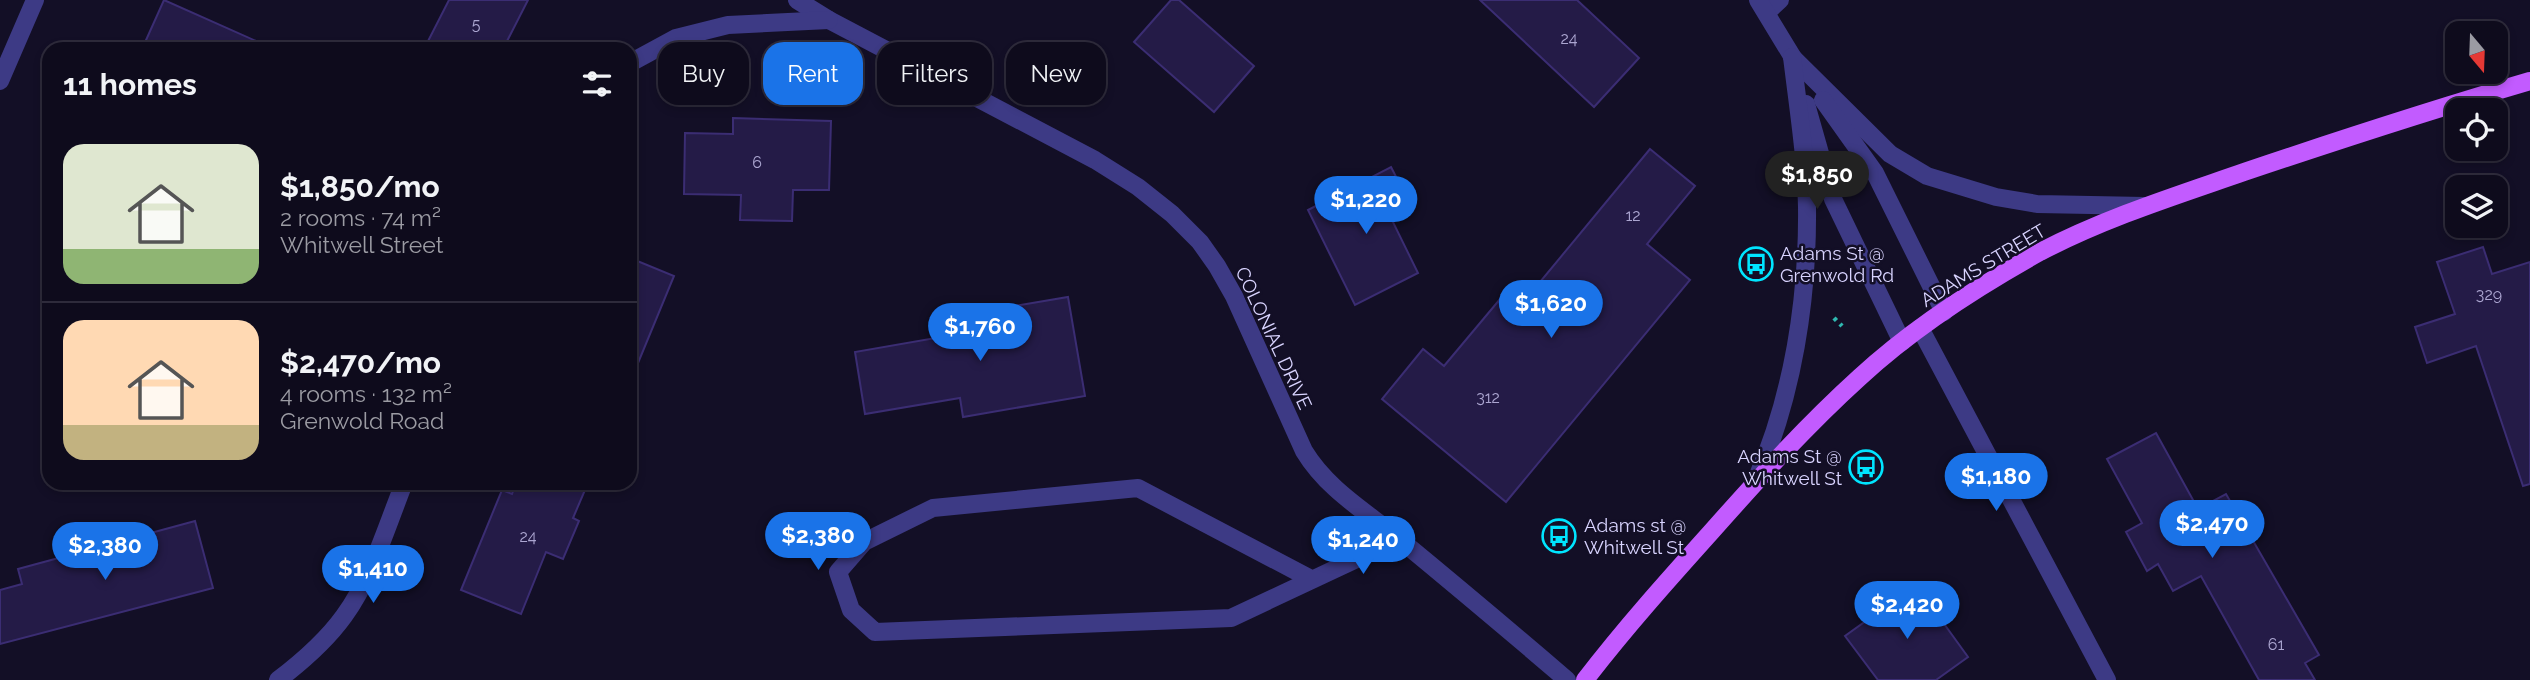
<!DOCTYPE html>
<meta charset="utf-8">
<style>
body{margin:0;font-family:Raleway,sans-serif;background:#1c1929;color:#f1f3f6;height:100vh;display:flex;flex-direction:column;font-size:26px;white-space:nowrap}
*{box-sizing:border-box;margin:0}
p{font-size:23px;color:#9b9ba3}
.icon{flex:none;width:38px;height:38px;fill:none;stroke:currentColor;stroke-width:2;stroke-linecap:round;stroke-linejoin:round}
.map{position:relative;flex:1;overflow:hidden}
.drawer{position:absolute;left:42px;top:42px;width:595px;height:448px;display:flex;flex-direction:column;background:#0e0b1c;border-radius:21px;box-shadow:0 4px 10px #0003,0 0 0 2px #2e2b3b}
.drawer>*{flex:none}
.guide{position:absolute;left:658px;top:42px;width:665px;height:63px;display:flex;gap:14px}
.needle{width:46px;rotate:161deg}
.buttons{position:absolute;left:2445px;top:21px;display:grid;gap:14px}
.buttons a{display:grid;place-items:center;width:63px;height:63px;border-radius:14px;background:#0e0b1c;box-shadow:0 4px 10px #0003,0 0 0 2px #2e2b3b;font-size:35px}
.price{position:absolute;translate:-50% -60px;padding:0 16px;border-radius:24px;background:#1a73e8;color:#fff;font-size:23px;line-height:46px;filter:drop-shadow(0 2px 4px #0008)}
.price::after{content:'';position:absolute;left:50%;top:42px;width:21px;height:16px;margin-left:-10px;background:inherit;clip-path:polygon(0 0,100% 0,50% 100%)}
.price.on{background:#222;color:#fff}
ul{padding:0;list-style:none}
li{display:flex;align-items:center;gap:21px;height:175px;padding:0 21px}
li+li{border-top:2px solid #2e2b3b}
li span{display:grid;place-items:center;flex:none;width:196px;height:140px;border-radius:21px;color:#555}
li>.icon{margin-inline-start:auto}
span .icon{width:84px;height:84px;fill:#fffc;stroke-width:1}
li b{font-size:30px}
h2{display:flex;justify-content:space-between;align-items:center;height:84px;padding:0 21px;font-size:30px}
.tag{padding:0 24px;border-radius:21px;background:#0e0b1c;box-shadow:0 4px 10px #0003,0 0 0 2px #2e2b3b;font-size:24px;line-height:63px}
.tag.on{background:#1a73e8;color:#fff}
.map>svg:first-child{display:block}
.building{fill:#241b47;stroke:#3b2d73;stroke-width:2}
.lines{fill:none;stroke-linecap:round;stroke-linejoin:round}
.path{stroke:#2fb8b0;stroke-width:4.5;stroke-dasharray:3.5 5;stroke-linecap:butt}
.minor{stroke:#3d3a85;stroke-width:18}
.tertiary{stroke:#3d3a85;stroke-width:18}
.primary{stroke:#c25bff;stroke-width:18}
.labels{text-anchor:middle;stroke-width:5;stroke-linejoin:round;paint-order:stroke}
.number-label{font-size:16px;fill:#aca6d1}
.poi-label{font-size:19px;fill:#d9d4ff;stroke:#130f26;text-anchor:start}
.street-label{font-size:19px;fill:#d9d4ff;stroke:#130f26}
</style>
<div class="map">
<svg width="2530" height="680" viewBox="0 0 2530 680">
<rect width="100%" height="100%" fill="#130f26"/>
<g class="building">
<path d="M164,0L274,49H142Z"/>
<path d="M449,0H528L503,49H424Z"/>
<path d="M1171,0H1179L1254,66L1214,112L1134,42Z"/>
<path d="M1480,0H1577L1639,58L1594,107Z"/>
<path d="M733,118L831,121L829,190H793L792,221L740,220L741,195L684,194L685,133L733,134Z"/>
<path d="M1650,149L1695,186L1647,244L1690,280L1506,502L1382,399L1423,349L1444,366L1511,286L1526,299Z"/>
<path d="M1391,167L1409,202L1388,212L1418,273L1355,305L1308,210Z"/>
<path d="M2483,247L2492,274L2530,262V484L2523,486L2476,346L2427,363L2415,327L2455,314L2437,262Z"/>
<path d="M630,258L674,276L631,380L630,379Z"/>
<path d="M1068,297L1085,396L963,417L960,398L865,414L855,352L953,335L949,317Z"/>
<path d="M2156,433L2198,509L2226,494L2319,655L2305,663L2315,680H2259L2201,576L2173,591L2158,564L2147,571L2126,532L2142,523L2107,459Z"/>
<path d="M516,483H588L573,518L579,521L563,559L546,552L521,614L461,590L502,490L512,494Z"/>
<path d="M195,521L213,588L0,644V590L22,584L18,569Z"/>
<path d="M1916,585L1968,657L1936,680H1878L1845,636Z"/>
</g>
<g class="lines">
<path class="path" d="M1834,318L1842,326"/>
<g class="minor">
<path d="M797,0L829,20L1095,160L1138,187L1172,214L1200,242L1217,266L1234,296L1304,451C1327,489 1365,511 1398,538C1455,585 1511,632 1567,680"/>
<path d="M1767,12L1780,0"/>
<path d="M630,63L676,38L728,25L829,20"/>
<path d="M0,81L35,0"/>
<path d="M1920,328L2107,680"/>
<path d="M1311,579L1138,488L933,508L864,542L838,572L851,610L875,632L1231,618L1399,539"/>
<path d="M278,680C303,661 326,641 344,616C371,579 387,526 404,483"/>
</g>
<g class="tertiary">
<path d="M1758,0L1798,66"/>
<path d="M1792,57L1890,154L1927,176L1996,197L2037,204L2145,206"/>
<path d="M1823,100L1875,173L1944,312"/>
<path d="M1806,104L1833,199L1902,342"/>
<path d="M1756,480C1793,396 1808,299 1807,207C1806,157 1798,107 1792,57"/>
</g>
<path class="primary" d="M1585,680C1625,628 1668,580 1712,531C1759,478 1807,425 1860,377C1913,328 1977,287 2040,252C2105,218 2175,196 2244,172C2339,140 2434,109 2530,81"/>
</g>
<defs>
<symbol id="bus-ring" viewBox="-11 -11 22 22"><circle r="9.5" fill="#130f26" stroke="#00e5ff" stroke-width="1.5"/><path d="M-5-6H5V4H4V6H2V4H-2V6H-4V4H-5ZM-3.5-4V0h7V-4ZM-3.5 1.2v1.5H-2V1.2ZM2 1.2v1.5H3.5V1.2Z" fill="#00e5ff"/></symbol>
</defs>
<g fill-rule="evenodd">
<use href="#bus-ring" x="1737" y="245" width="38" height="38"/>
<use href="#bus-ring" x="1847" y="448" width="38" height="38"/>
<use href="#bus-ring" x="1540" y="517" width="38" height="38"/>
</g>
<g class="labels">
<g class="number-label">
<text x="476" y="30">5</text>
<text x="1569" y="44">24</text>
<text x="757" y="168">6</text>
<text x="1633" y="221">12</text>
<text x="2489" y="300">329</text>
<text x="1488" y="403">312</text>
<text x="528" y="542">24</text>
<text x="2276" y="650">61</text>
</g>
<g class="poi-label">
<text x="1780" y="260">Adams St @<tspan x="1780" dy="22">Grenwold Rd</tspan></text>
<text x="1842" y="463" text-anchor="end">Adams St @<tspan x="1842" dy="22">Whitwell St</tspan></text>
<text x="1584" y="532">Adams st @<tspan x="1584" dy="22">Whitwell St</tspan></text>
</g>
<g class="street-label">
<text transform="translate(1983 265) rotate(-31)" y="7">ADAMS STREET</text>
<text transform="translate(1274 338) rotate(65)" y="7">COLONIAL DRIVE</text>
</g>
</g>
</svg>
<div class="buttons">
<a><svg class="needle" viewBox="-14 -14 28 28"><path d="M0-13l5 13h-10z" fill="#e53935"/><path d="M0 13l5-13h-10z" fill="#9b9ba3"/></svg></a>
<a><svg class="icon" aria-label="locate" viewBox="0 0 24 24"><circle cx="12" cy="12" r="6"/><path d="M12 2v4M12 18v4M2 12h4M18 12h4"/></svg></a>
<a><svg class="icon" aria-label="layers" viewBox="0 0 24 24"><path d="M12 4l9 5-9 5-9-5zM3 14l9 5 9-5"/></svg></a>
</div>
<b class="price on" style="left:1817px;top:211px">$1,850</b>
<b class="price" style="left:1366px;top:236px">$1,220</b>
<b class="price" style="left:1551px;top:340px">$1,620</b>
<b class="price" style="left:980px;top:363px">$1,760</b>
<b class="price" style="left:1996px;top:513px">$1,180</b>
<b class="price" style="left:2212px;top:560px">$2,470</b>
<b class="price" style="left:818px;top:572px">$2,380</b>
<b class="price" style="left:1363px;top:576px">$1,240</b>
<b class="price" style="left:105px;top:582px">$2,380</b>
<b class="price" style="left:373px;top:605px">$1,410</b>
<b class="price" style="left:1907px;top:641px">$2,420</b>
<div class="guide">
<a class="tag">Buy</a>
<a class="tag on">Rent</a>
<a class="tag">Filters</a>
<a class="tag">New</a>
</div>
<section class="drawer">
<h2>11 homes<svg class="icon" aria-label="filters" viewBox="0 0 24 24"><path d="M4 7h16M4 17h16"/><circle cx="9" cy="7" r="2"/><circle cx="15" cy="17" r="2"/></svg></h2>
<ul>
<li><span style="background:linear-gradient(#dfe7d0 75%,#8fb573 0)"><svg class="icon" aria-label="home" viewBox="0 0 24 24"><path d="M3 11l9-7 9 7M6 9v11h12V9"/></svg></span><div><b>$1,850/mo</b><p>2 rooms · 74 m²</p><p>Whitwell Street</p></div></li>
<li><span style="background:linear-gradient(#ffd9b3 75%,#c2b280 0)"><svg class="icon" aria-label="home" viewBox="0 0 24 24"><path d="M3 11l9-7 9 7M6 9v11h12V9"/></svg></span><div><b>$2,470/mo</b><p>4 rooms · 132 m²</p><p>Grenwold Road</p></div></li>
</ul>
</section>
</div>
